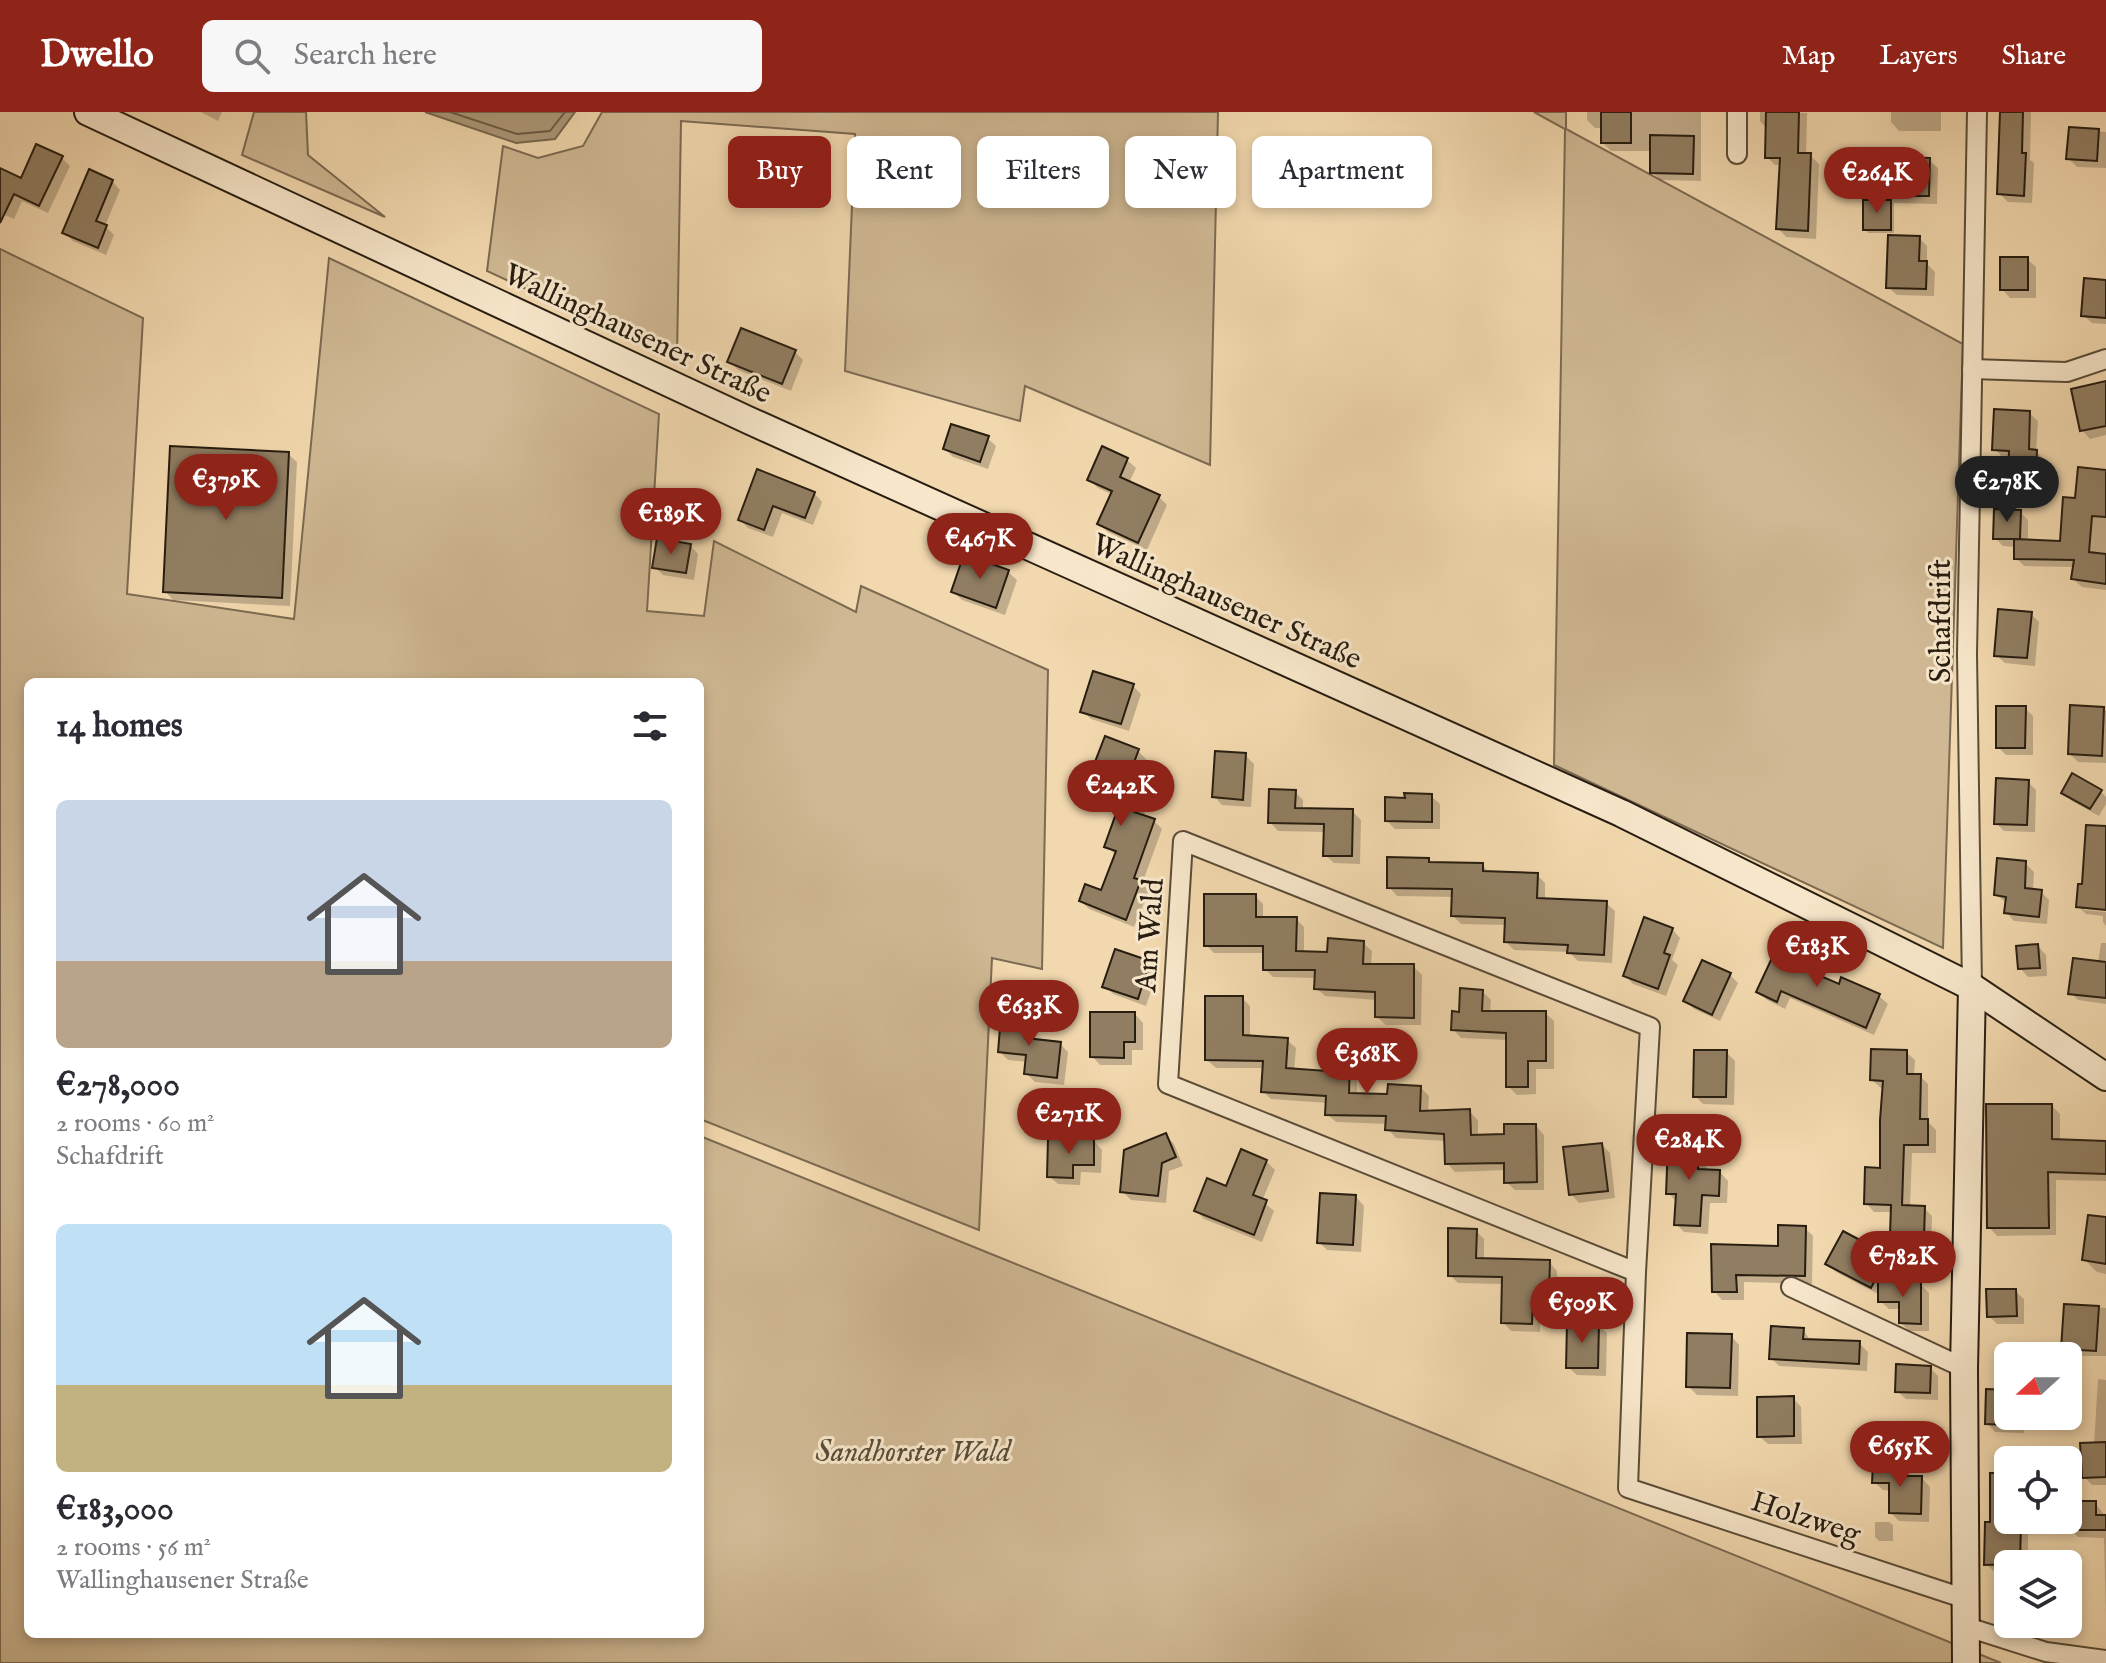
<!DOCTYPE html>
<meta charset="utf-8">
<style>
body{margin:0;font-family:"IM FELL English",serif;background:#f7f7f7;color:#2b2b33;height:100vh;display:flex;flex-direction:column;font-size:30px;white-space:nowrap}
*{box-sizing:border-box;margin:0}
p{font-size:26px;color:#7c7c81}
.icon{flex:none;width:44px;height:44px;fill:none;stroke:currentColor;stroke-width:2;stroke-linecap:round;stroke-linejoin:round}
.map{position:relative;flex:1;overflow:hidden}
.details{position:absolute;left:24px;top:566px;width:680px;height:960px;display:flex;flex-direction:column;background:#fff;border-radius:12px;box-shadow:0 4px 12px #0003}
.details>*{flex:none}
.top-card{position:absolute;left:728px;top:24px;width:760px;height:72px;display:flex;gap:16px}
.needle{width:52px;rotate:249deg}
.controls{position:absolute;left:1994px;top:1230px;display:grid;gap:16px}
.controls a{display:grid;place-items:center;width:88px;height:88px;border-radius:12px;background:#fff;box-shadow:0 4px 12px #0003;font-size:40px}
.price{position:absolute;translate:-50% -68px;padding:0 18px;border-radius:28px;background:#8f2418;color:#fff;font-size:26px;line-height:52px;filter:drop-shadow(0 2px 4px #0008)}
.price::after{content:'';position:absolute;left:50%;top:48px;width:24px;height:18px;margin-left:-12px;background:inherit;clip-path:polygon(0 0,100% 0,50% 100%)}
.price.current{background:#222;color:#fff}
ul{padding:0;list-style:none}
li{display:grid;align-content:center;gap:16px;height:424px;padding:0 32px}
li span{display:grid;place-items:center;height:248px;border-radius:12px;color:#555}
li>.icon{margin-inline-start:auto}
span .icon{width:144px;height:144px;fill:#fffc;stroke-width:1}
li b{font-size:34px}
h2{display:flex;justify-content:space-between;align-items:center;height:96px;padding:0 32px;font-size:34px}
.pill{padding:0 28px;border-radius:12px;background:#fff;box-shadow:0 4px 12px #0003;font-size:28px;line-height:72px}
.pill.current{background:#8f2418;color:#fff}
header{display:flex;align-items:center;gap:48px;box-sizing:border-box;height:112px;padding:0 40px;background:#8f2418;color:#fff}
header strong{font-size:38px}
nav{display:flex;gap:44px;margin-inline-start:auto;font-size:28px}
.search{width:560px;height:72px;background:#f7f7f7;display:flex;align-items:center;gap:20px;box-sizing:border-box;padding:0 28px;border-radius:12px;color:#7c7c81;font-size:30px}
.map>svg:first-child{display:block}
.green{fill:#cfb893;stroke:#7b6a52;stroke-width:2}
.water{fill:#ad9878;stroke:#77674e;stroke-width:2}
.shadow{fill:#0003}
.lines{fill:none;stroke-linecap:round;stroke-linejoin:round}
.shore{stroke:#6a5a44;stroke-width:2}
.building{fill:#917e62;stroke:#271d10;stroke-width:2}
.street-casing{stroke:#5a4c38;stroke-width:22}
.secondary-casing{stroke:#271d10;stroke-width:30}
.street{stroke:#f7e6ca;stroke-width:18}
.secondary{stroke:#f7e6ca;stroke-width:26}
.labels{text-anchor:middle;stroke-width:6;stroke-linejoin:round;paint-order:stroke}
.street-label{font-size:30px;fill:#271d10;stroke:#f7e6ca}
.park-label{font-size:30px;font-style:italic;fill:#594c37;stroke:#f7e6ca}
</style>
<header>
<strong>Dwello</strong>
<div class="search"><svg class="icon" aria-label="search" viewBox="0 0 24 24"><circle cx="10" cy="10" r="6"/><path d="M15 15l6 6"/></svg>Search here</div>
<nav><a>Map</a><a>Layers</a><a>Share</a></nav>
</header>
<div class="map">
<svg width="2106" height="1551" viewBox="0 0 2106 1551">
<rect width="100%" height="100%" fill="#f2d8ae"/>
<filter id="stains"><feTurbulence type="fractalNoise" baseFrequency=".0025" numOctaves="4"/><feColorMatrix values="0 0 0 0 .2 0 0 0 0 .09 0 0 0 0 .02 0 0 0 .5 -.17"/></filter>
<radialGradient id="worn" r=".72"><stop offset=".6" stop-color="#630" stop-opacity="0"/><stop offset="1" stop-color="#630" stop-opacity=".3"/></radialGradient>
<g class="green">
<path d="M254,0H306L308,43L385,105L242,43Z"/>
<path d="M602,0H1218L1210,353L1025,274L1020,309L845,259L855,22L681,9L677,246L487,159L503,34L538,46L583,34Z"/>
<path d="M1534,0H1566V17L1963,232L1943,836L1554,653L1565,17Z"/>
<path d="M0,137L143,206L127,482L294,507L329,146L659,302L647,499L704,504L714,429L856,500L861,474L1048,558L1042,857L992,846L979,1118L700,1007V570H28V1522H700V1024L2001,1551H0Z"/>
</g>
<path class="water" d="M425,0H575L555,27L516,31Z"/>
<g class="shadow">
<path d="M201,0H222L218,9Z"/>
<path d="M1587,0H1701V69L1660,68L1652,60V39H1611L1603,31V16H1595L1587,8Z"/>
<path d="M1760,0L1807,1L1806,43H1810L1819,52L1816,127L1786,125L1778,116L1781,53H1775L1767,45V17L1760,9Z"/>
<path d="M1891,0H1941V19H1899L1891,10Z"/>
<path d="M2002,0H2031L2030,48L2034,51L2032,91L2008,90L1999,81Z"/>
<path d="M2070,17L2106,20V56L2077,55L2068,46Z"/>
<path d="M61,45L70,54L48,101L22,89L14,107L0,101V58L22,69Z"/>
<path d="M1929,48L1938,56L1937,92L1894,91V121H1868L1865,117V90H1893L1887,83Z"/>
<path d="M112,69L120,78L105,114L114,123L106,143L73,129L65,121Z"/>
<path d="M1919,126L1927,134V152L1935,160L1934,184L1897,183L1888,175Z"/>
<path d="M2027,147L2036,155V186H2010L2002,177Z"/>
<path d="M2106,170V212L2092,211L2083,203Z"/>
<path d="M795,240L803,248L791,279L738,258L729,249Z"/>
<path d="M2106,271V323L2090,327L2082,318Z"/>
<path d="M2029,301L2038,309L2036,340L2045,348L2044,369L2018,368L2010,360V346H2003L1995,337Z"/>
<path d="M987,326L996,334L988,357L953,345L945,337Z"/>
<path d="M1103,337L1127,348L1136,356L1129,371L1159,385L1167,393L1147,438L1108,420L1099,411L1113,383L1098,376L1089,367Z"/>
<path d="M288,342L297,350L290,494L173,488L165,479Z"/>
<path d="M758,360L814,381L822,390L813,413L782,401L773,425L748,416L740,408Z"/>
<path d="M2106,360V478L2082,475L2073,467L2075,455L2024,454L2016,446V435L2003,434L1995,426L2020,400L2028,408V430L2062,431L2077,389Z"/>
<path d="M690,433L698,442L694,468L663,463L655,455Z"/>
<path d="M966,445L1008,460L1017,468L1005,503L962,488L953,480Z"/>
<path d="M2031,502L2039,510L2035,554L2005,551L1996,543Z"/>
<path d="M1133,574L1141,582L1129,619L1091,607L1082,599Z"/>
<path d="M2025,596L2033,604V643H2006L1998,635Z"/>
<path d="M2103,597L2106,599V651L2078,650L2070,642Z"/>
<path d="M1138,639L1146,647L1142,658L1157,670L1143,705L1154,709L1162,717L1142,772L1149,779L1134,815L1089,797L1081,789L1102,781L1115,743L1107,734L1124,686L1098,676L1090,667Z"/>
<path d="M1245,643L1254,652L1251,695L1222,693L1214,684Z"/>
<path d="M2028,670L2036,678L2035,720L2004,719L1996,711Z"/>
<path d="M2100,679L2106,685V692L2099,704L2072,689L2064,681Z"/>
<path d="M1295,680L1303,688V698L1352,699L1361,708L1360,752L1334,751L1325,743L1326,720L1278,719L1270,710Z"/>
<path d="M1431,684L1440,692V717H1395L1387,709L1407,688Z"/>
<path d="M2106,716V796L2084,794V798L2106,800V814L2103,810V804L2086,802L2078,794Z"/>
<path d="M1428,748L1432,752L1482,753L1490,761L1537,763L1545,771V789L1606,791L1615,799L1612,851L1578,849L1569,840L1514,838L1506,830V813L1461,812L1453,804L1454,785L1397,784L1389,775Z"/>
<path d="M2025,751L2034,760L2033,779L2041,780L2049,788L2047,812L2014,809L2006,800L2007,791L1996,783Z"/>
<path d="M1255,784L1263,792V807H1296L1304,815V841L1329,842L1363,831L1372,839L1371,854H1413L1422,863L1421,913H1386L1377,905V888L1325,884L1316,876L1317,866L1273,865L1265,857V841H1214L1206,833Z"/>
<path d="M1672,817L1680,826L1672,848L1678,853L1666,884L1633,872L1625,864Z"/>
<path d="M2101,831H2106V892L2078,888L2071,881L2098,851Z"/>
<path d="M2038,834L2046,843L2047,864L2028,865L2020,856Z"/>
<path d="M1116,840L1149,851L1158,859L1146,894L1113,882L1105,874Z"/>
<path d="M1805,848L1813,856L1811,862L1840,874L1879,884L1888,892L1874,923L1790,886L1785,897L1767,888L1758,880Z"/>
<path d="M1730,863L1738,871L1720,909L1694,897L1686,889Z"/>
<path d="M1483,880L1491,888L1490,901H1545L1554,909V957H1536V982L1517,983L1508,974V928L1461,926L1453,917L1460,902Z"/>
<path d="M1242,886L1250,894V926L1287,928L1296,936L1294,959L1328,961L1349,951L1357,960V983L1389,984L1421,976L1429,984L1428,1000L1469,999L1478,1008V1024H1506L1536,1014L1544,1023V1078H1515L1506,1070V1058L1455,1060L1447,1051L1446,1029L1396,1026L1388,1017V1012L1336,1010L1327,1002L1328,991L1271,987L1263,979L1264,956H1216L1207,948Z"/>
<path d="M1135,902L1143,911V938H1132V953H1100L1092,944Z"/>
<path d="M1026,908L1035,916L1034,929L1060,932L1068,940L1064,973L1035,970L1026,961L1028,950L1008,948L1000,940Z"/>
<path d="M1726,940L1735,949L1734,993L1703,992L1695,984Z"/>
<path d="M1906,940L1915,948L1914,964H1920L1928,972V1010L1936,1018V1041H1912L1910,1096H1924L1932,1104L1931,1132L1900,1131L1892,1123V1100H1874L1866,1091L1882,1058L1884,976H1881L1872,968Z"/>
<path d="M2052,994L2060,1002V1029L2106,1031V1069L2056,1068V1123L1997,1124L1989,1115Z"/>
<path d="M1166,1024L1174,1032L1183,1054L1169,1059L1166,1091L1131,1088L1122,1079Z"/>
<path d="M1094,1029L1102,1038L1101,1061L1081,1060L1080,1073L1058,1072L1049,1064Z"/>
<path d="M1602,1033L1610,1041L1615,1086L1579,1091L1571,1082Z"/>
<path d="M1699,1033L1707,1041L1706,1060H1720L1728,1069L1727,1091H1710L1708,1122L1684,1120L1676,1112L1677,1090L1668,1081Z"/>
<path d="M1266,1049L1275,1058L1262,1089L1274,1099L1262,1130L1204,1107L1196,1098Z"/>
<path d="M1356,1085L1364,1094L1361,1140L1327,1138L1319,1130Z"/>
<path d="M2106,1107V1162L2097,1160L2084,1147Z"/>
<path d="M1805,1116L1813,1124L1812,1172L1744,1170V1188H1722L1714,1179L1713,1134L1780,1137Z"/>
<path d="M1476,1119L1484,1127V1148L1549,1150L1557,1159L1556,1191L1541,1190L1540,1220L1511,1219L1503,1210L1504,1172L1458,1171L1450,1163Z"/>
<path d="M1887,1144L1895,1153L1886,1172H1920L1929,1181V1219H1909L1901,1211V1197H1889L1880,1189V1183L1836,1160L1828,1152Z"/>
<path d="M2015,1179L2024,1187V1212H1997L1989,1204Z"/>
<path d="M2066,1194L2106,1196V1244H2072L2064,1236Z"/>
<path d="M1598,1213L1607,1221L1606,1264L1577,1263L1568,1255Z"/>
<path d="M1803,1218L1811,1229L1859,1231L1868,1240L1867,1259L1779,1254L1771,1246Z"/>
<path d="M1731,1224L1739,1233L1738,1284L1697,1283L1688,1274Z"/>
<path d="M1930,1256L1938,1264V1288L1906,1287L1897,1279Z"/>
<path d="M2098,1267L2106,1268V1373H2092L2084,1365L2094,1333Z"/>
<path d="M2008,1280V1304H2025L2024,1321L1995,1320L1987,1311Z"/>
<path d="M1793,1286L1801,1295L1802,1332H1768L1759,1324Z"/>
<path d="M1898,1355L1906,1366H1922L1930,1375L1929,1410L1899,1409L1891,1401V1379L1883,1378L1874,1370Z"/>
<path d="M2008,1363V1408H2028V1452H2008V1460H1995L1986,1452L1992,1412Z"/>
<path d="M2095,1391L2106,1405V1502L2104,1426L2078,1425L2070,1417Z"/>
<path d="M1875,1410H1889L1893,1413V1429H1879L1875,1425Z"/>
</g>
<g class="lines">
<path class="shore" d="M450,0L517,22L550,19L565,0"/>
</g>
<g class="building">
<rect x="1601" y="0" width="30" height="31"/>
<path d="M1766,0H1799L1798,41H1811L1808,119L1776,117L1780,46H1765Z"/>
<path d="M2000,0H2023L2022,41H2026L2024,84L1997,82Z"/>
<path d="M2069,15L2099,17L2097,49L2066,47Z"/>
<path d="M1650,23L1694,24L1693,62L1650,61Z"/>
<path d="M36,32L63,44L39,94L14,82L0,111V56L21,66Z"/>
<path d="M1885,45L1930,46L1929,84H1885Z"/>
<path d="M89,57L113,68L96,109L107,113L98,136L62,121Z"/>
<rect x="1863" y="88" width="28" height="30"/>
<path d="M1888,123L1920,124L1919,149H1927L1926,177L1886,176Z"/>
<rect x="2000" y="145" width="28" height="33"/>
<path d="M2084,166L2106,168V206L2081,204Z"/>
<path d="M741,216L796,238L782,272L727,250Z"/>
<path d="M2106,269V314L2080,319L2071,277Z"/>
<path d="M1994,297L2030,299L2029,337L2037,338L2036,361L2008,360L2009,339L1992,338Z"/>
<path d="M951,312L989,324L980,350L943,337Z"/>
<path d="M170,334L289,340L282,486L163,480Z"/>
<path d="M1102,334L1128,346L1120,365L1160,383L1138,431L1097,412L1112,379L1087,368Z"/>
<path d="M2078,355L2106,358V405L2092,404L2089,440L2106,442V472L2071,467L2074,448L2014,447V427L2060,429L2063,385L2075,386Z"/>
<path d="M757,357L815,380L805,406L773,394L764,418L738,408Z"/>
<path d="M1994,397L2021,398L2020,427H1993Z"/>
<path d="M657,426L691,432L686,461L652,456Z"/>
<path d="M964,442L1009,458L996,496L951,480Z"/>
<path d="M1998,497L2032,500L2027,546L1994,544Z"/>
<path d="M1093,559L1134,572L1121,612L1080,600Z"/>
<path d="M2070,593L2104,595L2102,644L2068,642Z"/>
<path d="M1996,594H2026L2025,636H1996Z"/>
<path d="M1105,624L1139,637L1133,653L1150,660L1134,700L1155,707L1134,766L1141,768L1126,808L1079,789L1085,772L1101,778L1116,739L1104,735L1123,682L1088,668Z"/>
<path d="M1215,639L1246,641L1243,688L1212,685Z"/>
<path d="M2072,661L2102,678L2090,697L2061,681Z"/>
<path d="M1996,666L2029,668L2027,713L1994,712Z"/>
<path d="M1269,677L1296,678L1295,696L1353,697L1352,744H1323L1324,712L1268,711Z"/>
<path d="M1404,681L1432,682V710L1385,709V685L1405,686Z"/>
<path d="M2086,713L2106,714V798L2076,795L2078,772H2082Z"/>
<path d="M1387,745L1429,746V750L1483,751V759L1538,761L1537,786L1607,789L1604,843L1567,841L1568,833L1504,830L1505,806L1451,804L1452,777L1387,776Z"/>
<path d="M1997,746L2026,749L2025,776L2042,778L2039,805L2004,801L2006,785L1994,783Z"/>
<path d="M1204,782H1256V805H1297L1296,839L1327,840L1328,826L1364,829L1363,852H1414V906L1375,905V880L1314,877L1315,858H1263V834H1204Z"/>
<path d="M1644,805L1673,816L1664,841L1670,843L1658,877L1623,864Z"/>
<path d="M2038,832L2040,856L2018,857L2016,834Z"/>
<path d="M1778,833L1806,846L1802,856L1839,872L1841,865L1880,882L1866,916L1781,879L1777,890L1756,880Z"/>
<path d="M1115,837L1150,849L1138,887L1102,875Z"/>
<path d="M2073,846L2106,850V886L2068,882Z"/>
<path d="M1702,848L1731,861L1712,903L1683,889Z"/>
<path d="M1460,876L1483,878L1482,899H1546V949H1528V975H1506V921L1451,918L1452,899L1459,900Z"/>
<path d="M1205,884H1243V923L1288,926L1286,956L1327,959V949H1350L1349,981L1387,982L1388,972L1421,974L1420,999L1470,997L1471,1023L1504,1022V1012H1536L1537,1070L1504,1071V1051L1445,1052L1444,1022L1385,1018L1386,1004L1325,1003L1326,984L1261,980L1263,949L1205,948Z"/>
<path d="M1090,900H1135V930H1124V946L1090,945Z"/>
<path d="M1001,904L1027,906L1026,926L1061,930L1057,966L1024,962L1026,943L998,940Z"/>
<path d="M1871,937L1907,938V962H1921L1920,1007H1928V1033H1904L1902,1093L1925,1094L1924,1125L1890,1123L1891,1093L1864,1092L1865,1055L1880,1056V1008L1883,969L1870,968Z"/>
<path d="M1694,938H1727L1726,985H1693Z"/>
<path d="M1986,992H2052V1027L2106,1029V1062L2048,1060L2049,1116H1987Z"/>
<path d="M1166,1021L1176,1045L1162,1051L1158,1084L1120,1080L1124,1038Z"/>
<path d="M1048,1026L1094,1027V1053H1073V1066L1047,1065Z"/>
<path d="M1668,1030L1699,1031L1698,1057L1720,1058L1719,1084L1702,1083L1700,1114L1674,1113L1676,1082H1666Z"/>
<path d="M1602,1031L1608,1079L1569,1083L1563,1035Z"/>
<path d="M1241,1037L1267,1048L1253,1083L1267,1088L1254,1123L1194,1099L1207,1066L1226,1074Z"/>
<path d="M1320,1081L1356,1083L1353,1133L1317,1131Z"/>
<path d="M2088,1103L2106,1105V1152L2082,1148Z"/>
<path d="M1778,1113L1806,1114L1805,1164L1736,1163L1737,1180H1712L1711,1132L1778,1134Z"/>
<path d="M1448,1116L1477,1117L1476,1146L1550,1148L1549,1183H1533L1532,1212L1501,1211L1502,1165L1448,1164Z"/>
<path d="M1843,1119L1888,1143L1871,1176L1825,1152Z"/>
<path d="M1878,1170H1921V1212L1899,1211V1190H1878Z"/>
<path d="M1986,1177H2016L2017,1204L1987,1205Z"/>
<path d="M2064,1192L2099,1194L2096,1239L2061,1237Z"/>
<path d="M1567,1210L1599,1211L1598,1256H1566Z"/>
<path d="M1771,1214L1804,1216L1803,1227L1860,1229L1859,1252L1769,1247Z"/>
<path d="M1687,1221L1732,1222L1730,1276L1686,1275Z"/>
<path d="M1896,1252L1931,1254L1930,1281L1895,1280Z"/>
<path d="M1986,1277L2008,1278V1313L1985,1312Z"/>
<path d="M1794,1284V1324L1757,1325V1285Z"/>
<path d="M2106,1330V1365L2082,1366L2080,1331Z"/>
<path d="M1873,1352L1899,1353V1364H1922L1921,1402L1889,1401V1371H1872Z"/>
<path d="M1990,1361H2008V1410L2021,1411L2020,1452L1984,1453L1985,1410H1990Z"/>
<path d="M2068,1389H2096V1403H2106V1418H2068Z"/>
</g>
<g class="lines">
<defs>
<g id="street">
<path d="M1737,0V42"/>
<path d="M1972,257L2067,260L2106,247"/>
<path d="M1972,875L1967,542L1977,0"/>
<path d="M1636,1160L1168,972L1183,729L1650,915L1636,1160L1628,1376L1966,1487"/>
<path d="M1791,1175L1964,1256"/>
<path d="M1964,1514L2046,1540L2106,1548"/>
</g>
<g id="secondary">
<path d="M88,0L748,308L1621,701L1972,875L2106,965"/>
<path d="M1966,1551L1964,1256L1972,875"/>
</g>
</defs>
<use href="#street" class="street-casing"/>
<use href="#secondary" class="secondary-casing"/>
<use href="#street" class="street"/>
<use href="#secondary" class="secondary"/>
</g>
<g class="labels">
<g class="street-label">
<text transform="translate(638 221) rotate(25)" y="10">Wallinghausener Straße</text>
<text transform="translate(1227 489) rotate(24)" y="10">Wallinghausener Straße</text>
<text transform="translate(1940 509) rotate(-90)" y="10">Schafdrift</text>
<text transform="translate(1149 823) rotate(-86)" y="10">Am Wald</text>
<text transform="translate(1806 1405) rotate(18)" y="10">Holzweg</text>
</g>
<g class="park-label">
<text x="913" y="1349">Sandhorster Wald</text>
</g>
</g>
<rect width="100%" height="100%" filter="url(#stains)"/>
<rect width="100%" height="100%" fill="url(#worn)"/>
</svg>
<div class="controls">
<a><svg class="needle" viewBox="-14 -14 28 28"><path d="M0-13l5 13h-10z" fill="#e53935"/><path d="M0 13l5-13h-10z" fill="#7c7c81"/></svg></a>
<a><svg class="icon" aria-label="locate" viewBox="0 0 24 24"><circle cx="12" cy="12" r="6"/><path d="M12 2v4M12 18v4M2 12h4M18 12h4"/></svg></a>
<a><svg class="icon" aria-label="layers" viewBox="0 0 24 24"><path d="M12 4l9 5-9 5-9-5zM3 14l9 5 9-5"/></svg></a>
</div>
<b class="price" style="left:1877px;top:103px">€264K</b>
<b class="price" style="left:226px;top:410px">€379K</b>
<b class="price current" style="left:2007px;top:412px">€278K</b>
<b class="price" style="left:671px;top:444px">€189K</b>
<b class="price" style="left:980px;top:469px">€467K</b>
<b class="price" style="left:1121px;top:716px">€242K</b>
<b class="price" style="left:1817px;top:877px">€183K</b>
<b class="price" style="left:1029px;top:936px">€633K</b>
<b class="price" style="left:1367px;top:984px">€368K</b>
<b class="price" style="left:1069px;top:1044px">€271K</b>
<b class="price" style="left:1689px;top:1070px">€284K</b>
<b class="price" style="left:1903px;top:1187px">€782K</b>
<b class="price" style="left:1582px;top:1233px">€509K</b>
<b class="price" style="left:1900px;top:1377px">€655K</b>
<div class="top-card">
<a class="pill current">Buy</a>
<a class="pill">Rent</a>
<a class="pill">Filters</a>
<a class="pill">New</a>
<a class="pill">Apartment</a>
</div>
<section class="details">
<h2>14 homes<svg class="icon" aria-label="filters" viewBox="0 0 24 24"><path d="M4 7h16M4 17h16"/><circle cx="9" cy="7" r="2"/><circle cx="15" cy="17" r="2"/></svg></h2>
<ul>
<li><span style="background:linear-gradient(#c9d6e8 65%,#b9a48a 0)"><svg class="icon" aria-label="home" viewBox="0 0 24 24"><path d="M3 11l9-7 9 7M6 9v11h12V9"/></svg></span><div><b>€278,000</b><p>2 rooms · 60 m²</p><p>Schafdrift</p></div></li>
<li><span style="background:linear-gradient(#bfe0f5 65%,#c2b280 0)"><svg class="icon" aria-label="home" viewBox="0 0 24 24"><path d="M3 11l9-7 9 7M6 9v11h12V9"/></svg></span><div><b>€183,000</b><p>2 rooms · 56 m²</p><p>Wallinghausener Straße</p></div></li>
</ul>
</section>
</div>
